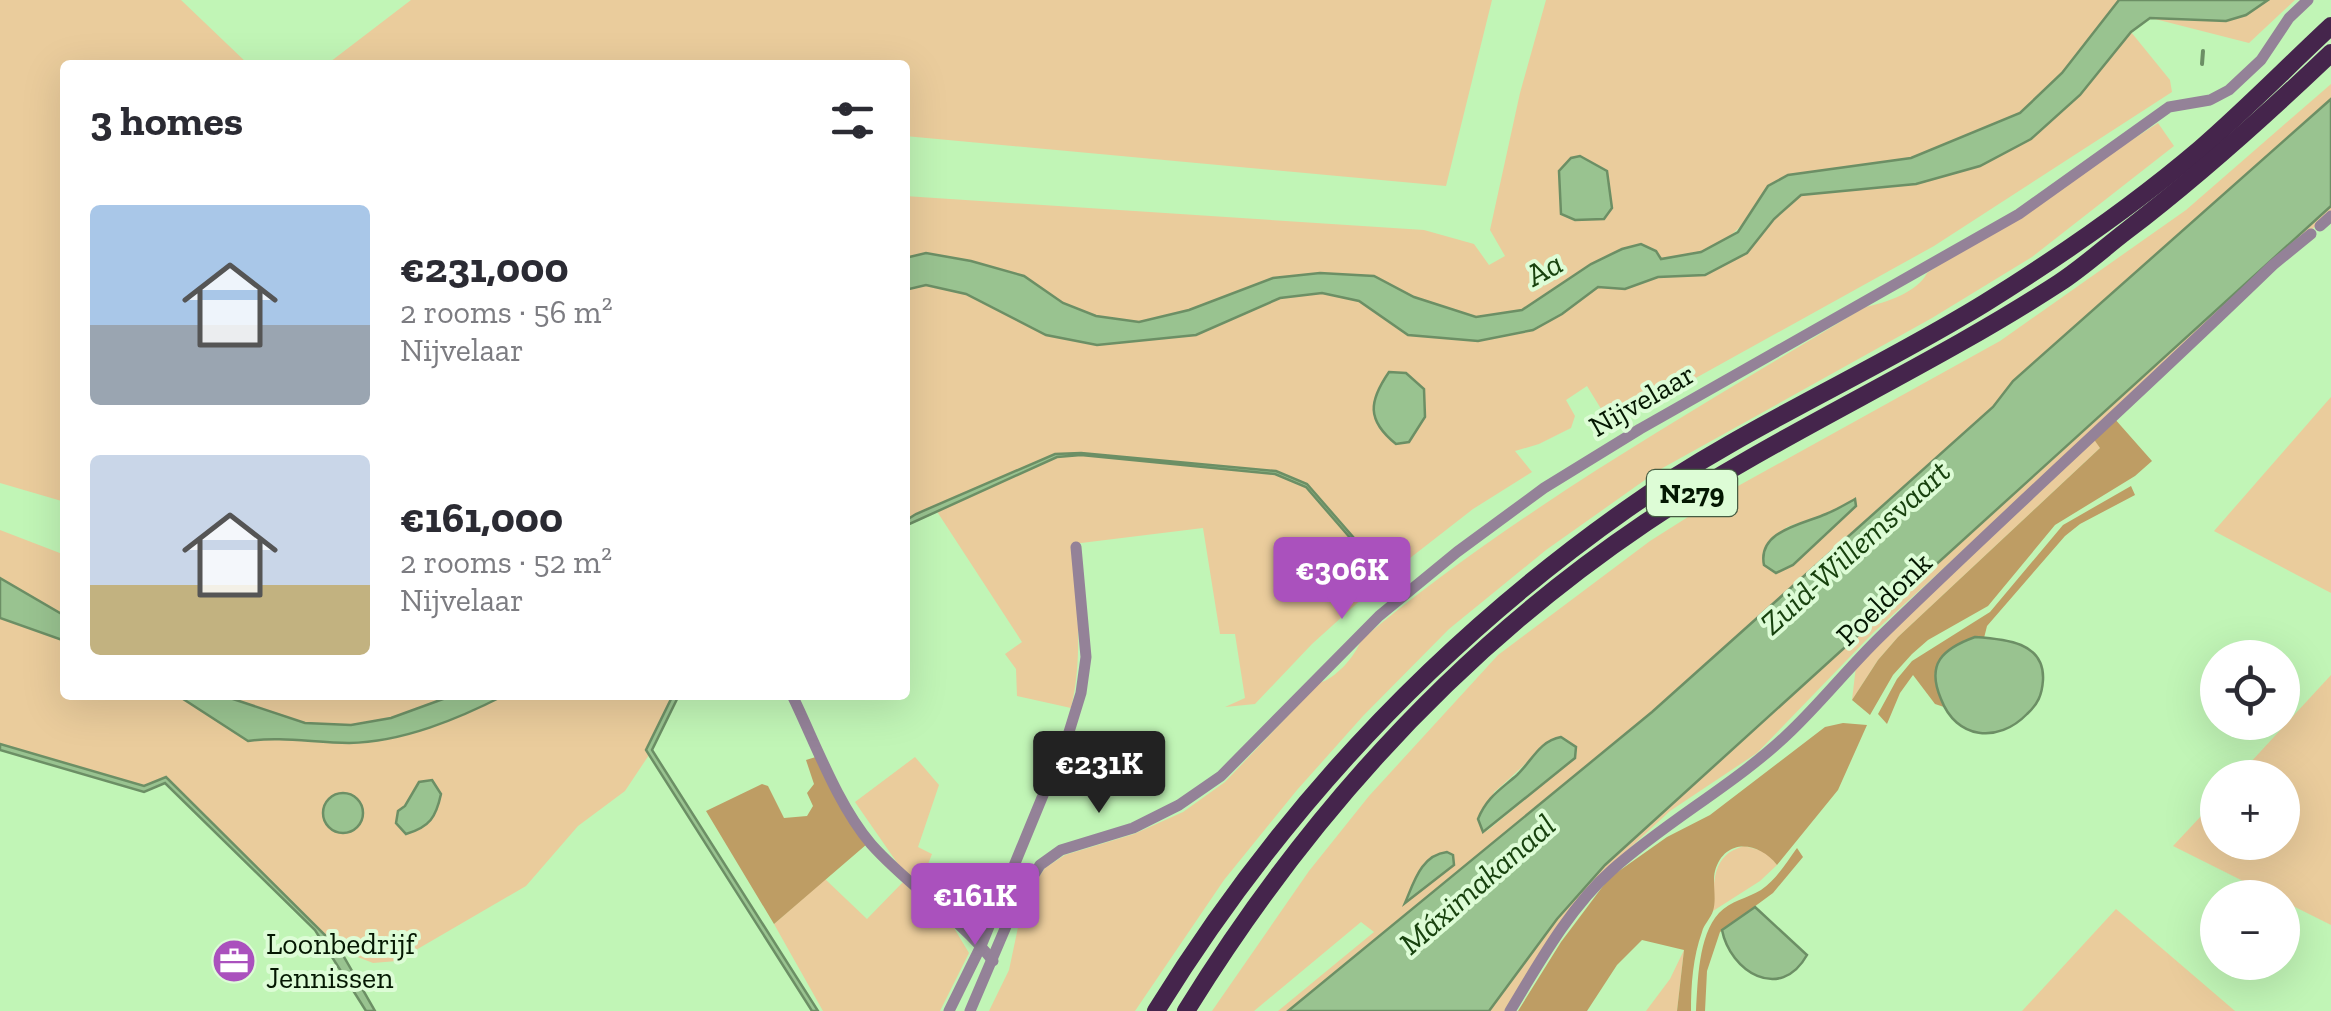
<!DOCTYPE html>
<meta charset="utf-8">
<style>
body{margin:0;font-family:"Zilla Slab",serif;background:#f2f2f3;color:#2b2b33;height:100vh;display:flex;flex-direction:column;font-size:38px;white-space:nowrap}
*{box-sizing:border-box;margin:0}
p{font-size:32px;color:#7c7c81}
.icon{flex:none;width:55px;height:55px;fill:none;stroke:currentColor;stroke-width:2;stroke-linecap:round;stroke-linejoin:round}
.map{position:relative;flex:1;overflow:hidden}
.side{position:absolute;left:60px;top:60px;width:850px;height:640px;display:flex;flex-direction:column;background:#fff;border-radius:10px;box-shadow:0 10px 40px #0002}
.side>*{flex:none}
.buttons{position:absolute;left:2200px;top:640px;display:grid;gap:20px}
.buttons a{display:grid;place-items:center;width:100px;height:100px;border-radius:50%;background:#fff;box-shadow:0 10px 40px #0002;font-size:50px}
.price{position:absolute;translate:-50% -85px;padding:0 22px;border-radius:10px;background:#aa51bd;color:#fff;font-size:32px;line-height:65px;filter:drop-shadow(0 2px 5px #0008)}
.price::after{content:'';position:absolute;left:50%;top:60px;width:30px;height:22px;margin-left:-15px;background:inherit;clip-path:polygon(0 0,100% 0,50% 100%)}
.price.selected{background:#222;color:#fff}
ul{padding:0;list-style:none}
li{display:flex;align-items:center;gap:30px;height:250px;padding:0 30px}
li span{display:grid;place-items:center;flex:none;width:280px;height:200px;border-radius:10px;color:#555}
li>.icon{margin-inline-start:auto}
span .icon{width:120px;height:120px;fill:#fffc;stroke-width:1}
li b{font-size:42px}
h2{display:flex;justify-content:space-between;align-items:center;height:120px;padding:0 30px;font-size:42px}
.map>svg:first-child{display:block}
.green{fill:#eacc9c;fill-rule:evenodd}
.forest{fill:#be9d64}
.water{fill:#99c390;stroke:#6c8f65;stroke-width:2.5}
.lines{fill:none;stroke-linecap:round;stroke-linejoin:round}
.stream{stroke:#6c8f65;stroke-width:4}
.minor{stroke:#948298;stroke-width:11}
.trunk{stroke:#45254c;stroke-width:18}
.labels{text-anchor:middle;stroke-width:8;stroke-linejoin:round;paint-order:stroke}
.shield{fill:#ddfcd6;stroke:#455c42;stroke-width:2.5}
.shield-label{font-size:28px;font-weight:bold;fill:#041702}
.street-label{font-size:30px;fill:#041702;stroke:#ddfcd6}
.poi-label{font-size:30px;fill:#041702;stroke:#ddfcd6;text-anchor:start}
.water-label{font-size:32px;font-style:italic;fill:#18420e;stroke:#ddfcd6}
</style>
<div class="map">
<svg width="2331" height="1011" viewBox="0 0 2331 1011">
<rect width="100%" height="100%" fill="#c1f5b6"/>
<g class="green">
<path d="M0,0H181L249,65H65V502L0,483Z"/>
<path d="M411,0H1492L1446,186L905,136V65H326Z"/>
<path d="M1546,0H2119L2062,73L2020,113L1911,158L1837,168L1768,186C1746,229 1714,260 1661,259C1649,258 1634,252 1622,249L1591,264L1522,310L1476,317L1414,297L1374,276L1189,310L1140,322L1096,316L1063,303L1024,276L971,261L927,253L905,258V196L1424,230L1474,244L1489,265L1505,256L1490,230L1520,93Z"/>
<path d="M2268,0H2295L2249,43L2151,18C2198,20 2227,29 2268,0Z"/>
<path d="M2131,32L2170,80L2172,92L1934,246L1611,425L1587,386L1566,400L1575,416L1571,428L1539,444L1515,451L1532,472L1473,509L1387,576L1307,485L1275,471L1081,453L1056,454L905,521V290L926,285L966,294L1046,335H1196L1280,298L1322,293L1359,301L1408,335L1562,314L1598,287L1625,289L1658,277L1705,275L1747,253L1774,219L1801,195L1916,184L1980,166L2031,139Z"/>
<path d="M2331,84V99L2013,381L1993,407L1652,712L1288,1011H1278L1374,932L1361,922L1254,1011H1212L1309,871L1369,796L1498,655L1650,541L1729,491L2000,341L2186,210ZM1855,500L1793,565L1766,547L1787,527L1826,514ZM1561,737L1568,740L1577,752L1575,758L1487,831L1494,792C1510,780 1547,740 1561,737Z"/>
<path d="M2158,123L2174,146L2032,257L1932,318L1659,470L1546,550L1449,629L1363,716L1297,790L1224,880L1135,1011H989L1009,970L1024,899L1045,868L1065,855L1134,834L1183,812L1225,782L1319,683C1335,679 1355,657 1361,640C1516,510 1692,412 1865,307C1885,303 1918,292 1927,273Z"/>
<path d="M2331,206V212L1873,633L1757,753L1670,811L1607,869L1507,1011H1489L1557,919L1605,865Z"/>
<path d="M2331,397V593L2214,531Z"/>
<path d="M2093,438L2101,447L1898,637L1878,660L1852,700L1856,666Z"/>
<path d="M1081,455L1275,474L1306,487L1385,578L1312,644L1255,704L1225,707L1245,698L1235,634H1220L1203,528L1073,544C1076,598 1084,655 1071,708L1017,696L1016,669L1005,654L1022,642L936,510L1057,457Z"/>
<path d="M0,530L65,555V616L0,578Z"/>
<path d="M0,618L65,641V695H177L248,741L267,738L352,743L484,705L505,695H673L647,750L649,755L625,791L578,826L526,886L397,961L373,963L340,950L166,777L144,786L0,744Z"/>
<path d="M2331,675V925L2283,901L2282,898L2275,897L2173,846L2217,799L2218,842H2282V778L2237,777Z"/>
<path d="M221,695H454C406,713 355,734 303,722C275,716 248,704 221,695Z"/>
<path d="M915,757L939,785L918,847L932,854L920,884L898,864L855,802Z"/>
<path d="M1744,846L1767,852L1777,865L1760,881L1713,911C1714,882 1711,855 1744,846Z"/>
<path d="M825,879L867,919L903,882L954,928L969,953L940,1011H823L774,924Z"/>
<path d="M2116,909L2235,1011H2022Z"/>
<path d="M1684,950L1677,1011H1646L1670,979Z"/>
</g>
<g class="forest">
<path d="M2114,418L2152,461L2135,476L2055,525L1988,606L1928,640L1912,654L1893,675L1870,715L1852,700L1878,660L1898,637L2100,448L2093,438Z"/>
<path d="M2131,486L2135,495L2080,524L2065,536L1987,626L1984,638C1974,637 1970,640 1961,645C1928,662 1931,676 1944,707L1935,704L1913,675L1900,693L1887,724L1878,714L1897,679L1912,661L1990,612L2063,525Z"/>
<path d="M1843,723L1867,725L1838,790L1777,865C1759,842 1725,837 1715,871C1712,883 1717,898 1713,911C1711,918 1704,924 1702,932C1693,957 1691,984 1691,1011H1677L1684,950L1642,940L1617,965L1587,1011H1518L1561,942L1609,878L1667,837L1710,815L1825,727Z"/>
<path d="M819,756L867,844L774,924L706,811L762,784L768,786L784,818L807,816L813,806L807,793L814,784L806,760Z"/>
<path d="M1797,848L1803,857L1773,893L1720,932L1707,971L1705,1011H1696C1698,981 1698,936 1719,913C1730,901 1748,898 1761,890C1776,880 1786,863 1797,848Z"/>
</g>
<g class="water">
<path d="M2119,0H2268L2246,15L2226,21L2150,18L2131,32L2080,95L2031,139L1980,166L1916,184L1801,195L1774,219L1747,253L1705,275L1658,277L1625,289L1598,287L1562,314L1533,330L1478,341L1408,335L1359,301L1322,293L1280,298L1196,335L1097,345L1046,335L966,294L926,285L905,290V258L926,253L971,261L1024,276L1063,303L1096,316L1139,322L1189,310L1273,278L1320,273L1374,276L1414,297L1476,317L1522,310L1591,264L1622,249L1641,244L1656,251L1661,259L1701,252L1738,232L1768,186L1788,175L1911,158L2020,113L2062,73Z"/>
<path d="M2331,99V206L1605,865L1557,919L1489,1011H1288L1652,712L1993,407L2013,381Z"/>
<path d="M1580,156L1607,171L1612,208L1604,219L1575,220L1561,214L1559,171L1571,158Z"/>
<path d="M1389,372L1406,373L1424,389L1425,417L1409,442L1396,444C1366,420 1369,401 1389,372Z"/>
<path d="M1081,453L1276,471L1307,484L1387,576L1385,578L1306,487L1275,474L1081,455L1057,457L905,526V521L916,514L1055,454Z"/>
<path d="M1855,499L1856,506L1793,565L1776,573L1764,565C1757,531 1803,524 1826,514C1836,510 1846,504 1855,499Z"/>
<path d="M0,578L65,616V641L0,618Z"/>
<path d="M1975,637C2005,639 2045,642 2043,680C2042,695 2038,704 2027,714C1998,744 1956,739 1941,699C1926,664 1942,649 1975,637Z"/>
<path d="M177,695H221L305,723L351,725L391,718L454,695H505C458,719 403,742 349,743C315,743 281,736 248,741Z"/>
<path d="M673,695H679L652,750L818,1011H812L646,750Z"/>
<path d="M1561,737L1576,747L1575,758L1483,832L1478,819C1487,797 1500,790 1517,775C1532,761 1539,741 1561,737Z"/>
<path d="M0,744L144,786L166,777L340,950L375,1011H366L315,930L165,783L144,792L0,750Z"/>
<path d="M432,780L441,794C436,817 430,827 406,834L396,823L398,811L405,806L419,782Z"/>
<circle cx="343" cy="813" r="20"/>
<path d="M1447,852L1453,855L1454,865L1405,903C1414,882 1421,855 1447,852Z"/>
<path d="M1755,907L1807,955C1780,1003 1730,971 1722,930Z"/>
</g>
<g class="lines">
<path class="stream" d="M2202,64L2203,51"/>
<g class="minor">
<path d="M2320,226L2331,216"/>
<path d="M792,695C815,742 837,804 871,844C908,886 959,917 993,961"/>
<path d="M949,1011L981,946L1069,732L1081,693L1086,657L1076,547"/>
<path d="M970,1011L1016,903L1040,865L1061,850L1133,828L1179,805L1221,776L1379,616L1457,552L1544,488L1640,429L2019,214L2169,107L2210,100L2229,90L2261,60L2289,18L2308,0"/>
<path d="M1510,1011C1539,963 1570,907 1612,870C1669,819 1738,783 1792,730C1823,700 1850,666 1881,636C2010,510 2144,390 2273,265L2311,234"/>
</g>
<g class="trunk">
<path d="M1156,1011C1279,812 1436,644 1627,509C1740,429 1868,375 1985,303C2059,257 2133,206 2200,149C2245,110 2287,67 2331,26"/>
<path d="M1186,1011C1305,818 1457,650 1645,523C1778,434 1925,370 2059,283C2082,268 2103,249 2125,232C2197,177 2265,116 2331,53"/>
</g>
</g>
<defs>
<symbol id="office-disc" viewBox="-11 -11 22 22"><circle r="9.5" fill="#aa51bd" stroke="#ddfcd6"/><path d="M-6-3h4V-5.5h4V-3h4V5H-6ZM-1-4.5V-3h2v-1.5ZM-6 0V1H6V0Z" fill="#fff"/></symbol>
</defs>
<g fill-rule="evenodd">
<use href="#office-disc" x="209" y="936" width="50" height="50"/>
</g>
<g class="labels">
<rect class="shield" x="1647" y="470" width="90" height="46" rx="8"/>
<g class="shield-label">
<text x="1692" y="503">N279</text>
</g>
<g class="street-label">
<text transform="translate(1642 400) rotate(-30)" y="10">Nijvelaar</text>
<text transform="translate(1884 599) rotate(-44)" y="10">Poeldonk</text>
</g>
<g class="poi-label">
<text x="266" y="954">Loonbedrijf<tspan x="266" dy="34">Jennissen</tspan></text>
</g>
<g class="water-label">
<text transform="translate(1544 269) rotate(-29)" y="11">Aa</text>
<text transform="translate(1855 547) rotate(-42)" y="11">Zuid-Willemsvaart</text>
<text transform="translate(1477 884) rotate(-41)" y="11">Máximakanaal</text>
</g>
</g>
</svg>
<div class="buttons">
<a><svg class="icon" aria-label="locate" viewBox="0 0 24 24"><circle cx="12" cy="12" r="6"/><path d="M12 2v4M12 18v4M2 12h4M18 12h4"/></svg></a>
<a>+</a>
<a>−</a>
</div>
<b class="price" style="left:1342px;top:622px">€306K</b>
<b class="price selected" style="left:1099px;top:816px">€231K</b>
<b class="price" style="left:975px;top:948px">€161K</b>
<section class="side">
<h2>3 homes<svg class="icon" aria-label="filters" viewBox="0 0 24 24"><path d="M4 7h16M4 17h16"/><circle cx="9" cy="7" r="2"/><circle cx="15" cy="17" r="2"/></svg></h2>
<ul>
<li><span style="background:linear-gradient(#a9c7e8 60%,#9aa5b1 0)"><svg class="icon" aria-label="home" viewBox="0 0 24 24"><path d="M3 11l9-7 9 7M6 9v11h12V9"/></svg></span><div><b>€231,000</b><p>2 rooms · 56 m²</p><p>Nijvelaar</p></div></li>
<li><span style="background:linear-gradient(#c9d6e8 65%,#c2b280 0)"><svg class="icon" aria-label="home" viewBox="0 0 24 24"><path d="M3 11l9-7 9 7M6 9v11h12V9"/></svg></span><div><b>€161,000</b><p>2 rooms · 52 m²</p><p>Nijvelaar</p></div></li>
</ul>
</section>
</div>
